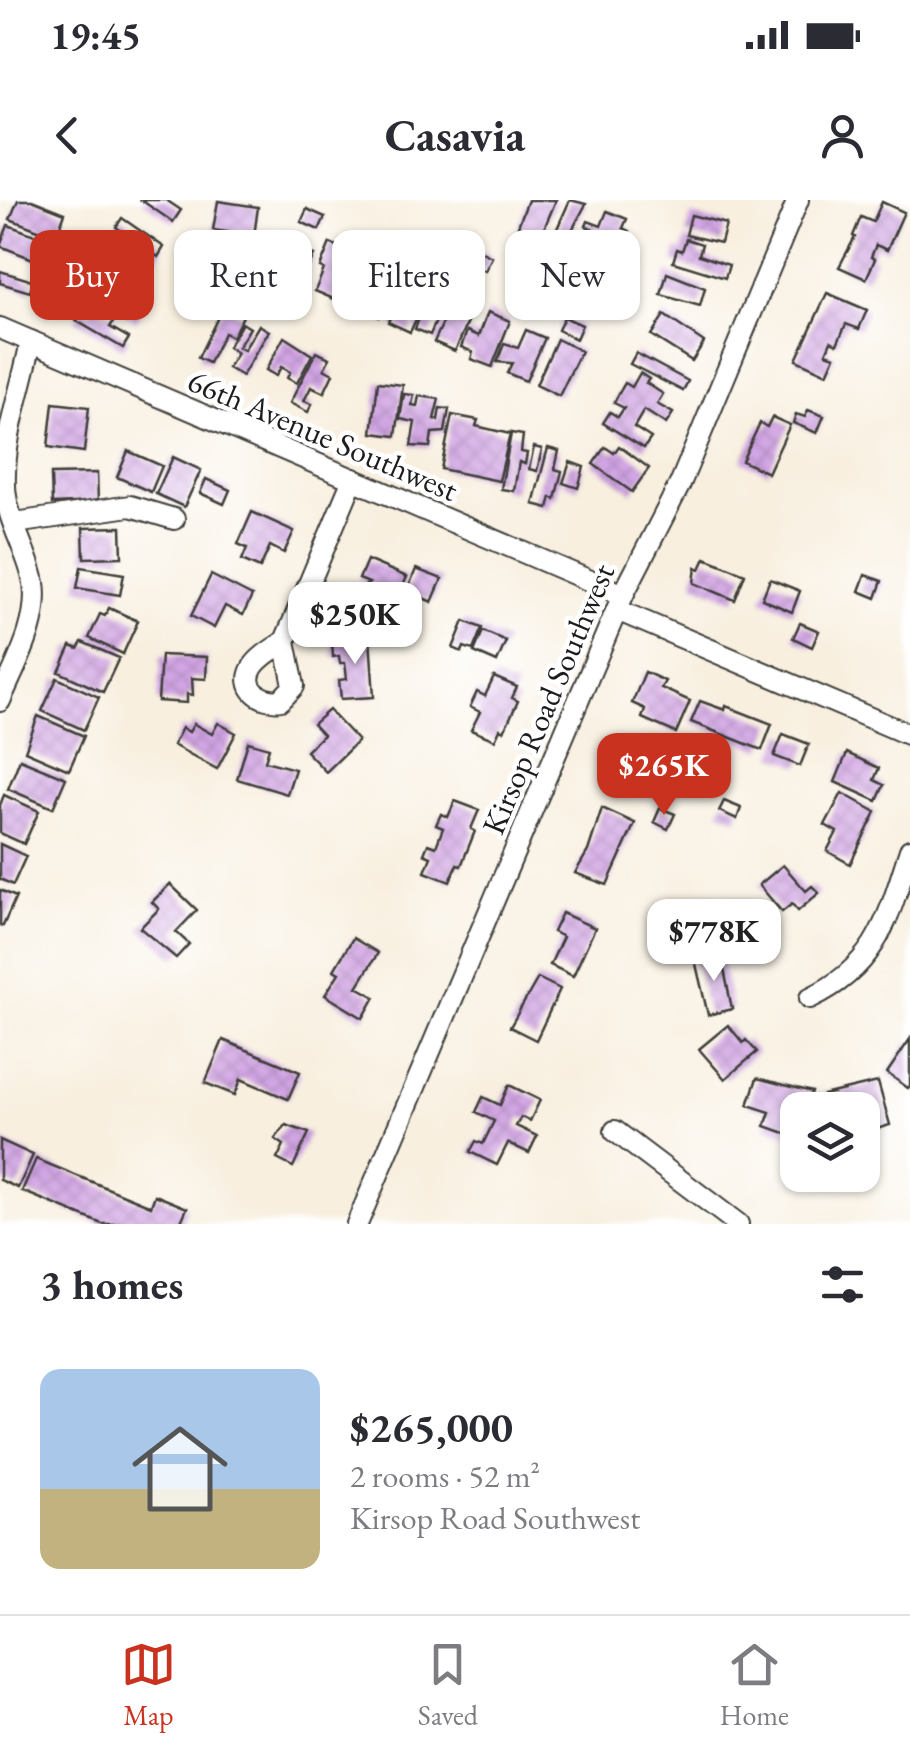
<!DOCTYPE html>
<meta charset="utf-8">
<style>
body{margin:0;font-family:"EB Garamond",serif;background:#f7f7f7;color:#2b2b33;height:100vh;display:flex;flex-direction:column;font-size:38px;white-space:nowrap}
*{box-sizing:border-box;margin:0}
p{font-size:32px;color:#7c7c81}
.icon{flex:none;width:55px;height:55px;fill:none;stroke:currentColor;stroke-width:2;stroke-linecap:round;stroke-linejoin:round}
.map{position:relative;height:1024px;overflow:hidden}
.sheet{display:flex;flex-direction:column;background:#fff;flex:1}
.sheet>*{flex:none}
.hud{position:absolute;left:30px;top:30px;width:850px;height:90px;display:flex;gap:20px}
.controls{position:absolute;left:780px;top:892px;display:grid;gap:20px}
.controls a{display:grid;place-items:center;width:100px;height:100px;border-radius:20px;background:#fff;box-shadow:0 2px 8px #0004;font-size:50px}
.price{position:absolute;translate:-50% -85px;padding:0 22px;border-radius:20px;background:#fff;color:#222;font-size:32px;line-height:65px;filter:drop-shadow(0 2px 5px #0008)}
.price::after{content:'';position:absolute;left:50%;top:60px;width:30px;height:22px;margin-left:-15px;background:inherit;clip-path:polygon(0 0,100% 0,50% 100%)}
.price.on{background:#c8321e;color:#fff}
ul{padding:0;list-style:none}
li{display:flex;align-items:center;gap:30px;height:250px;padding:0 40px}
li+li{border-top:2px solid #e1e1e2}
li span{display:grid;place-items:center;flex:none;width:280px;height:200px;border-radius:20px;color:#555}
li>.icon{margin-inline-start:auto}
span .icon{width:120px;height:120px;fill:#fffc;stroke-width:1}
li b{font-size:42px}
h2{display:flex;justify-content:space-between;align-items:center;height:120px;padding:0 40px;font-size:42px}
.tag{padding:0 35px;border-radius:20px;background:#fff;box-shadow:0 2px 8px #0004;font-size:35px;line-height:90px}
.tag.on{background:#c8321e;color:#fff}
.status{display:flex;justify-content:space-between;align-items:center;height:70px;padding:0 50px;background:#fff;direction:ltr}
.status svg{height:28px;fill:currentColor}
header{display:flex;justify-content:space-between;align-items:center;height:130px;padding:0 40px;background:#fff;font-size:45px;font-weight:700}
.tabs{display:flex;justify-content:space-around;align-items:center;height:140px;border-top:2px solid #e1e1e2;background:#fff;font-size:28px;color:#7c7c81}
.tabs a{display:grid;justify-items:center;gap:5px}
.tabs .on{color:#c8321e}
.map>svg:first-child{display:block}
.building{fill:url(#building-cross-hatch)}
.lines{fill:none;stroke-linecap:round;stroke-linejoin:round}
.minor-casing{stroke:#3d3c39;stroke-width:24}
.minor{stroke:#fff;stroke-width:20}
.labels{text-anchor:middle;stroke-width:9;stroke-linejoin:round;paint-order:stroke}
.street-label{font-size:32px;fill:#1c1c1c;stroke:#fff}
</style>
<div class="status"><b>19:45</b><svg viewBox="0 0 49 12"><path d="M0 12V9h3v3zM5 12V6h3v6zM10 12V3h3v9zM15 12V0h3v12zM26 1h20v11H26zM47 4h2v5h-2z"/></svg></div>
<header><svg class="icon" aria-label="back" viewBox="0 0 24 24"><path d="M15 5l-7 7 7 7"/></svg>Casavia<svg class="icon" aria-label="person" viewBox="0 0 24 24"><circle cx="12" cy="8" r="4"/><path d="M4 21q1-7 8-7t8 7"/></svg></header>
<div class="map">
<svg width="910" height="1024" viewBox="0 0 910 1024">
<defs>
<pattern id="building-cross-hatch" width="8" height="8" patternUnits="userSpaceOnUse" patternTransform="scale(2.5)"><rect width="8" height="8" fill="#d2a5e4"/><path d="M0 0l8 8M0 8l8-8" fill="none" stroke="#b48dc3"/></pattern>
</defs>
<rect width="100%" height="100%" fill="#fff"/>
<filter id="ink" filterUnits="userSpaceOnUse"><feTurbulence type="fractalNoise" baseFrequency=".01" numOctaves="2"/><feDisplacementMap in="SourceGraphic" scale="20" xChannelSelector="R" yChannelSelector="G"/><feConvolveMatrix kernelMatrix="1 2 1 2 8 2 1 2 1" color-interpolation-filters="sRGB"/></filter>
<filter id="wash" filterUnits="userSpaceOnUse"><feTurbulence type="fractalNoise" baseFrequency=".0048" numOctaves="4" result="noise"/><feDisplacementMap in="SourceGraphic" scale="40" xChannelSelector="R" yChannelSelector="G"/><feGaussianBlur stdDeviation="2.25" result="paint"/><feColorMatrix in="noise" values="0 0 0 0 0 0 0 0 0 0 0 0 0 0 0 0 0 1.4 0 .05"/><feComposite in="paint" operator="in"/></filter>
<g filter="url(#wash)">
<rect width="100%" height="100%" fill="#f8efdf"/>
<g id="blocks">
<g class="building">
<path d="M18,0H32L65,13L56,37L10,19Z"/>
<path d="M141,0H166L181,10L173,22Z"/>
<path d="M528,0H556L541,36L518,26Z"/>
<path d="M570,0L586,4L558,56L547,51Z"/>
<path d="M218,1L258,7L254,36L213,30Z"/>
<path d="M882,2L904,12L887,50L876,45L871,57L875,59L866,79L839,67L855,37L853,36L861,17L873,22Z"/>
<path d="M307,9L325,17L319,30L301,22Z"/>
<path d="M607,11L627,19L623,28L629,31L621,50L615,48L608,65L588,57L596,38L590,36L593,29L586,26L588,21L601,26Z"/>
<path d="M691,15L726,24L721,43L686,35Z"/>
<path d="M122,18L164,47L158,57L116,27Z"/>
<path d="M8,25L51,41L43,63L0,46Z"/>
<path d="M190,36L237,44L235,56L188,48Z"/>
<path d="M296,39L310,46L307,52L314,55L300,85L280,76Z"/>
<path d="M686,39L702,44L699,55L729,65L725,78L673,62L677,49L682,51Z"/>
<path d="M330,43L355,54L350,65L372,76L377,64L397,72L379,117L353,107L363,80L353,102L338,96L336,100L315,91L324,69L320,67Z"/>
<path d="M116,47L128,55L125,60L152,77L145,88L106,63Z"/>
<path d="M476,49L492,57L485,71L469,64Z"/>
<path d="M589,60L608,68L602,84L583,75Z"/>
<path d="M103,65L120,75L114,85L126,92L122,98L142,111L136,121L105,103L101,110L116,118L110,127L129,138L123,148L75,120L82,109L90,114L95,106L88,101L92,94L87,92L94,81L102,85L107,77L99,72Z"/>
<path d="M191,69L222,72L220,93L189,89Z"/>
<path d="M0,71L33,81L30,92L0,83Z"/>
<path d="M667,73L705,88L700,106L661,95Z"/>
<path d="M406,84L428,94L410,132L388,122Z"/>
<path d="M827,93L867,110L859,129L846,124L837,144L831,141L826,153L835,156L827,174L796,160Z"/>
<path d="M455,97L475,106L455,151L434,142Z"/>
<path d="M223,107L243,116L232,137L224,133L209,163L198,158Z"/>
<path d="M488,112L510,121L492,167L471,159L473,152L461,147L467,131L479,136Z"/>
<path d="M421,113L437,119L430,135L415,129Z"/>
<path d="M664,115L704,142L692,161L651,135Z"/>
<path d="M564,117L582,125L576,139L558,130Z"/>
<path d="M242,123L250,128L238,147L244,150L259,125L269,131L242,176L228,168L237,153L228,147Z"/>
<path d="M526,130L545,138L526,181L507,173L512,163L497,162L504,144L518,148Z"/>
<path d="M284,137L312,155L297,183L287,178L290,172L281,167L276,176L266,170Z"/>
<path d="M557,139L581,151L559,196L536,185Z"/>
<path d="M316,152L330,158L324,169L333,174L324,193L311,187L304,201L312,204L308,212L290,203Z"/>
<path d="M636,153L688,181L683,191L630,164Z"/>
<path d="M640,173L649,179L646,183L663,194L657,204L673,213L666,224L644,210L634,227L651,238L644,248L603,223L610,212L618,217L624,208L614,203L619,193L625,183L632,187Z"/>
<path d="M378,182L403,185L396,236L372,233Z"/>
<path d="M404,194L414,195L412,205L417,206L419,196L439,199L434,219L438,220L440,208L449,209L445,232L432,233L430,247L411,246L415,222L400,219Z"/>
<path d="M53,203L89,207L84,252L48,247Z"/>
<path d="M808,210L824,216L817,233L793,223L796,214L805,217Z"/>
<path d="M452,215L478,220L476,226L510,234L499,281L441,269Z"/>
<path d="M772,217L790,225L768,273L742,261L760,223L767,227Z"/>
<path d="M511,233L523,235L521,252L527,253L525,264L519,262L514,291L501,289Z"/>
<path d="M619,246L649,268L632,292L593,264L605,247L614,253Z"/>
<path d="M534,247L542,249L537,271L529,269Z"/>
<path d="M548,248L559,251L555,269L562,271L555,299L551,297L548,308L533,304Z"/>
<path d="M128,251L162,266L151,292L117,277Z"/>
<path d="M173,257L201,270L184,307L156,294Z"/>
<path d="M570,262L584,267L578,288L563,283Z"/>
<path d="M97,273L98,302L52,304L51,274Z"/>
<path d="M206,279L230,290L224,304L200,293Z"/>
<path d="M252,312L294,331L284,353L270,346L260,368L242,360L247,348L238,344Z"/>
<path d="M121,327L122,357L84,358L83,328Z"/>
<path d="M705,358L745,374L735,400L694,383L696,367L700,369Z"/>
<path d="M367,360L407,377L388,420L357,408L362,388L369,383L359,379Z"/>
<path d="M81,367L124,374L120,395L77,388Z"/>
<path d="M416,369L442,379L432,402L407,391Z"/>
<path d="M211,375L252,396L243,415L225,406L214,428L191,416Z"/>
<path d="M865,375L882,381L876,398L859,391Z"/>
<path d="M770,379L800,391L792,412L762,399Z"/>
<path d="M109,408L138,421L123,454L89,438L100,414L105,416Z"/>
<path d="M464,421L482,428L473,450L464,447L462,452L453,448Z"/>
<path d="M800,423L819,431L812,447L793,438Z"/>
<path d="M483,431L506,441L497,462L474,452Z"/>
<path d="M370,438L374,497L341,499L339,480L347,479L345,463H340L339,456L333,457L332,440Z"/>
<path d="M82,442L119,458L103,492L59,472L71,446L78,449Z"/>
<path d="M161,455L207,457L206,479L192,478L193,495L187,494V503L158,501Z"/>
<path d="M645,472L665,481L661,488L690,501L676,533L642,518L645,509L632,503Z"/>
<path d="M494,477L517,487L512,498L518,501L504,531L500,529L495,540L471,530L480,512L470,507L477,492L485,496Z"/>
<path d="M57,478L99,497L84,530L42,511Z"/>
<path d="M700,501L725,510L726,506L772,524L762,550L691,522Z"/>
<path d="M329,510L358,541L326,572L306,551L323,535L313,524Z"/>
<path d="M38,516L84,536L69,570L25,551Z"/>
<path d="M218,523L236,533L217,569L173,545L182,528L189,532L194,524L212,534Z"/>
<path d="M783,534L809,544L800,566L774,556Z"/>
<path d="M248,542L269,548L265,561L295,569L287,594L237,579Z"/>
<path d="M847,553L879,568L874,580L884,585L877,601L835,582Z"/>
<path d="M20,559L66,578L53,608L8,589Z"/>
<path d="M842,593L876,612L850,664L827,651L837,632L825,625Z"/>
<path d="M4,595L39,611L24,644L0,633V605Z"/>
<path d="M455,601L479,610L471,629L475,631L461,666L457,665L450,682L425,672L431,657L424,654L428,644L436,647L443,628L436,625L441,614L448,617Z"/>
<path d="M724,601L741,608L737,619L719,611Z"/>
<path d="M602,608L635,623L607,685L575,673L588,651Z"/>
<path d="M660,608L675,614L668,629L654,622Z"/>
<path d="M0,644L26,656L13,685L0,679Z"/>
<path d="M783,665L806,691L812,686L819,693L798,711L792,704L782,712L759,685Z"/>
<path d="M170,684L197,710L176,732L189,744L176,758L140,728L159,709L152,702Z"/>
<path d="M0,690L16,697L3,726L0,725Z"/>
<path d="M734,705L767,723L753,747L749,745L745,752L729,744L737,722L728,717Z"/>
<path d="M562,713L595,728L573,776L550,765L563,737L553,732Z"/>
<path d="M353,738L378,753L357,787L375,797L363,818L325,795L339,773L334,770Z"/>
<path d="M721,754L732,809L708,815L695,760Z"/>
<path d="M538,778L560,789L536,840L510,827Z"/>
<path d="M728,825L743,843L746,840L757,852L725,879L699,849Z"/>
<path d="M910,839V886L908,888L887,873Z"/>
<path d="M223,840L300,872L288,899L241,879L235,895L205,883Z"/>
<path d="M757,878L812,892L809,901L818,904L817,910H798L796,937L765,926L770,912L748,905Z"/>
<path d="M878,882L890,925L870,931L862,910H827L823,895Z"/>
<path d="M509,885L540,900L530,921L521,917L516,926L537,936L529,953L508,943L497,965L470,952L476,941L483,944L494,921L476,912L483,897L500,905Z"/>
<path d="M286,925L309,933L293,967L277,959L284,945L275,939Z"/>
<path d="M0,940L33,955L18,988L0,980Z"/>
<path d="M36,959L151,1006L155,995L187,1008L180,1024H102L22,991Z"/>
</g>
</g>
</g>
<g filter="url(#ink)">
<use href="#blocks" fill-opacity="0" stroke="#3d3c39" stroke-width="2.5"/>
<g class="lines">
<defs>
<g id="minor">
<path d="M0,128L623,395"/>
<path d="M15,323L130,306L174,319"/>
<path d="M617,410L910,535"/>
<path d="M285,441L353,279"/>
<path d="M285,441L294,486L281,500C262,503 240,488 253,467C260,456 275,448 285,441Z"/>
<path d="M0,501C15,465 40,424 34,383C28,351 6,319 5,286C3,236 22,189 31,141"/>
<path d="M810,798C879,765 888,717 910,650"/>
<path d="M615,931L738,1024"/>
<path d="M357,1024L623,395L680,284L798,0"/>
</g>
</defs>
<use href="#minor" class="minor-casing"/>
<use href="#minor" class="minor"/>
</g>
</g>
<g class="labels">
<g class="street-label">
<text transform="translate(323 235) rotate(23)" y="11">66th Avenue Southwest</text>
<text transform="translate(548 499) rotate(-67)" y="11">Kirsop Road Southwest</text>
</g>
</g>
</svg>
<div class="controls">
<a><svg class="icon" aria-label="layers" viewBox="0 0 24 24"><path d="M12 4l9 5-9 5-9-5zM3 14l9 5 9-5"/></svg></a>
</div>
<b class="price" style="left:355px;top:467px">$250K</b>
<b class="price on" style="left:664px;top:618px">$265K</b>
<b class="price" style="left:714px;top:784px">$778K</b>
<div class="hud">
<a class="tag on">Buy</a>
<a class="tag">Rent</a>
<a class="tag">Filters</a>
<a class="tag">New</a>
</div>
</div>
<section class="sheet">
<h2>3 homes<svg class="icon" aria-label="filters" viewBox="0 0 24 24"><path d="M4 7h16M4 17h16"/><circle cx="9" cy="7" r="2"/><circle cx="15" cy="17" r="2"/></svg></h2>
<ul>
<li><span style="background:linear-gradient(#a9c7e8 60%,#c2b280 0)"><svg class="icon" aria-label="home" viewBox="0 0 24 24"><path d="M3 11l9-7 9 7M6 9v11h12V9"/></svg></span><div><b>$265,000</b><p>2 rooms · 52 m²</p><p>Kirsop Road Southwest</p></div></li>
</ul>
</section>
<nav class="tabs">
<a class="on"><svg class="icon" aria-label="map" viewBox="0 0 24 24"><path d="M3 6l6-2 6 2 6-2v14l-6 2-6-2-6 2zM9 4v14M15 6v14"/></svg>Map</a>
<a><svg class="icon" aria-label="saved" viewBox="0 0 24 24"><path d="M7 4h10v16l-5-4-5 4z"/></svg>Saved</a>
<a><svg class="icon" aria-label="home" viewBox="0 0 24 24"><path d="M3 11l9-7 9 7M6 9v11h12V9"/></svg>Home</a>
</nav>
